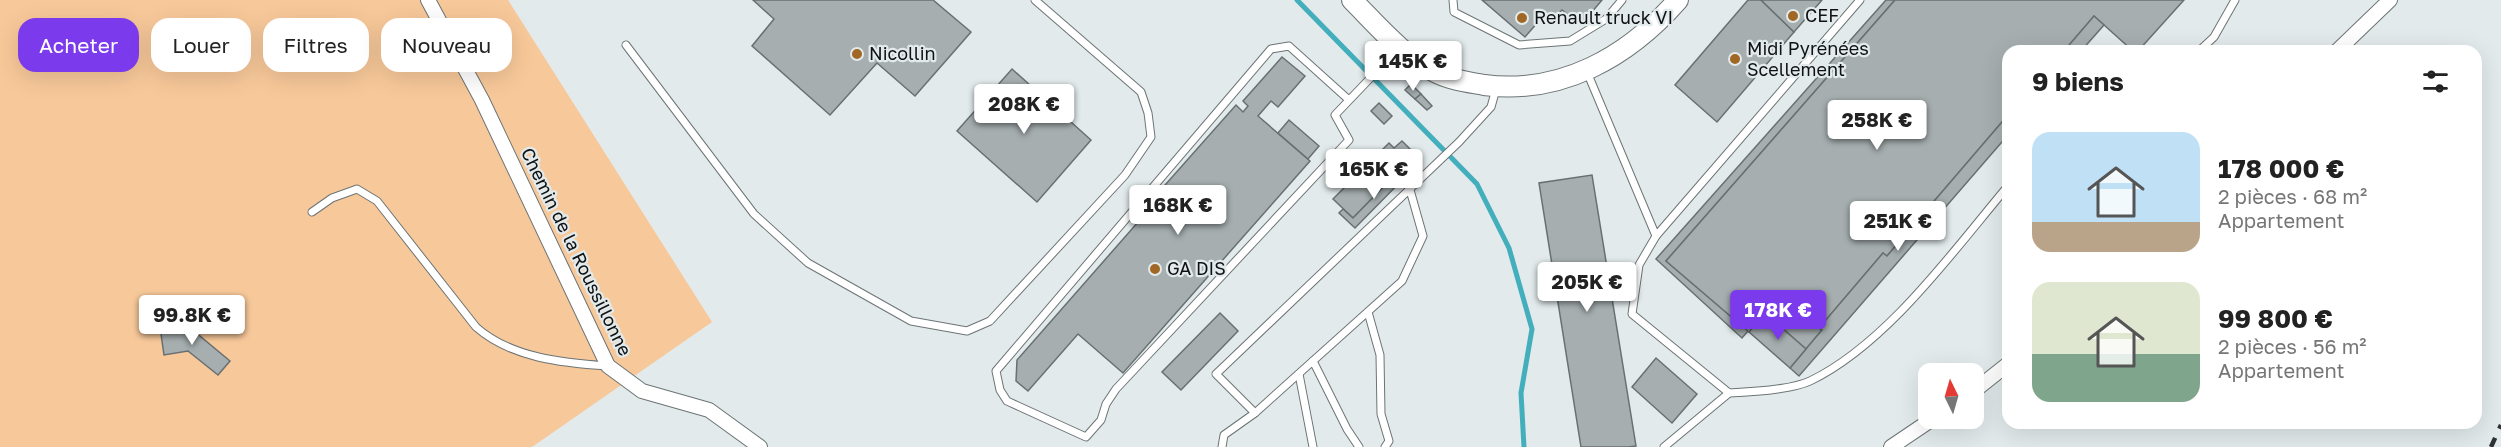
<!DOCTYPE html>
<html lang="fr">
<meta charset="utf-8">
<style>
body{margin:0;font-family:"Golos Text",sans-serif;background:#f6f6f6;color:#222;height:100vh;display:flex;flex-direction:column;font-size:22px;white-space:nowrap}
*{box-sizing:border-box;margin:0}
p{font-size:20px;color:#767676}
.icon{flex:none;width:33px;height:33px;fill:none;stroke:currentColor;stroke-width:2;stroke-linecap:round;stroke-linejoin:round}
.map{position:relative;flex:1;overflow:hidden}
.panel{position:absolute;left:2002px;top:45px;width:480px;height:384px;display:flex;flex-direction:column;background:#fff;border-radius:18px;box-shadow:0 6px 24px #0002}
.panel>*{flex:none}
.guide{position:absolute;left:18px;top:18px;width:570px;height:54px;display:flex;gap:12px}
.needle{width:39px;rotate:355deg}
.tools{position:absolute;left:1918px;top:363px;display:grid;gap:12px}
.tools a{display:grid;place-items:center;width:66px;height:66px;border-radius:12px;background:#fff;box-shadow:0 6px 24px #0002;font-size:30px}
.price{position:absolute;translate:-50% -51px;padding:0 14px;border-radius:6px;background:#fff;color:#222;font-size:20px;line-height:39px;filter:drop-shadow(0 2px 3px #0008)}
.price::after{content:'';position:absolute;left:50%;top:36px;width:18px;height:14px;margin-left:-9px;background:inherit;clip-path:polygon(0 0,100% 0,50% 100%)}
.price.active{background:#7c3aed;color:#fff}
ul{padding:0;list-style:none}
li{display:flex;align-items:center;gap:18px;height:150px;padding:0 30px}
li span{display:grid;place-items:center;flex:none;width:168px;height:120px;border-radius:18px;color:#555}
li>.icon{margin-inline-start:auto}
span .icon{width:72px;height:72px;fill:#fffc;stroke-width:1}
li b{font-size:26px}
h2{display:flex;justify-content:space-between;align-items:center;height:72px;padding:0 30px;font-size:26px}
.tag{padding:0 21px;border-radius:18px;background:#fff;box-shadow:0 6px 24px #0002;font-size:21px;line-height:54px}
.tag.active{background:#7c3aed;color:#fff}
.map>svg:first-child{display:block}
.green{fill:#f7c899}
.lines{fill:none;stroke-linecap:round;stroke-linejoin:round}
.stream{stroke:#43aebc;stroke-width:5}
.building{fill:#a6aeaf;stroke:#687071;stroke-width:1.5}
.lane-casing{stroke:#6d7475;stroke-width:9}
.street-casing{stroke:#6d7475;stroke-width:16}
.secondary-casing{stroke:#6d7475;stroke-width:22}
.lane{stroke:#fff;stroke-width:7}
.street{stroke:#fff;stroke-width:14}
.secondary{stroke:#fff;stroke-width:20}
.rail{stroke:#2f3233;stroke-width:4.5;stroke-dasharray:10 10;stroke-linecap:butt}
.poi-dot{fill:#a06824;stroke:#e2eaec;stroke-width:2}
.labels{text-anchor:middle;stroke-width:4.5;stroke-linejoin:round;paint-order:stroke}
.poi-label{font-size:18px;fill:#0f1112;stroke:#e2eaec;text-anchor:start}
.street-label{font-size:18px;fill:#0f1112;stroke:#e2eaec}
</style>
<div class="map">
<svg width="2501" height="447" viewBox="0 0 2501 447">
<rect width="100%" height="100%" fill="#e2eaec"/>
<path class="green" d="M0,0H508L712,322L532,447H0Z"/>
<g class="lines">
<path class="stream" d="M1297,0L1477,184L1509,248L1532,329L1521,393L1524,447"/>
</g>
<g class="building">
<path d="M753,0H933L971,32L915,96L877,63L830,115L752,46L774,19Z"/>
<path d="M1482,0H1602L1581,25L1562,10L1551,21L1545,14L1525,37Z"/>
<path d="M1748,0H1761L1794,32L1717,122L1675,85Z"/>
<path d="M1761,0H1822L1794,32Z"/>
<path d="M1886,0H1895L1666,261L1748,331L1742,338L1656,259Z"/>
<path d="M1895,0H2184L2138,51H2133L2094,16L2064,51H2008V115L1887,256L1883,253L1819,328L1822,330L1806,349L1766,314L1749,332L1666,261Z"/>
<path d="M2094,16L2104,25L2081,51H2064Z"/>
<path d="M1282,57L1305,76L1278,107L1271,101L1258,116L1310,161L1123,373L1078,334L1028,391L1016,381L1017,360L1153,205L1150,202L1236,105L1243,112L1248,106L1243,101Z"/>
<path d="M1012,69L1091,140L1037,202L957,131Z"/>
<path d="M1411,84L1421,94L1415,99L1405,90Z"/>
<path d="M1421,94L1432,106L1427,110L1415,99Z"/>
<path d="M1379,103L1392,116L1384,124L1371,111Z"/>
<path d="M2008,115V135L1799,376L1790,368L1822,330L1819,328L1883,253L1887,256Z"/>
<path d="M1289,120L1319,146L1308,159L1278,133Z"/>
<path d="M1402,141L1411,150L1404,157L1408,161L1353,218L1333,199L1389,143L1394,148Z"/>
<path d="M1401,169L1407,175L1355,228L1339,213L1343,209L1353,218Z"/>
<path d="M1592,175L1636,446L1628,447H1581L1539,183Z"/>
<path d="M1220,313L1238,331L1181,390L1162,372Z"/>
<path d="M1766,314L1806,349L1790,368L1749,332Z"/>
<path d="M193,323L194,331L230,361L218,375L188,351L164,355L160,327Z"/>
<path d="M1656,358L1697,394L1672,423L1632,387Z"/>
</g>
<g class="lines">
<defs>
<g id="lane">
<path d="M1453,0L1454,12L1519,45L1570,41L1606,19L1622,0"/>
<path d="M626,45L754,214L808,263L911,321L967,331L990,321L1125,175L1151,137L1148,113L1141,92L1035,0"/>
<path d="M2199,51L2214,37L2235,0"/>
<path d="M1587,72L1656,236L1860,0"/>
<path d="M1349,100L1289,46L1271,49L996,371L1000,390L1007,401L1086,437L1101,420L1106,404L1116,389L1349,140L1335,115L1399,48"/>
<path d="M1410,190L1423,236L1402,281L1255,413L1216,374L1459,142L1491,107L1496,89"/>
<path d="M312,212L332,198L357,189L377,201L476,327C511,358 563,363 608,366"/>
<path d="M1656,236L1639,265L1632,314L1729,393C1751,392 1791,390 1810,381C1887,344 1954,250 2008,186"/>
<path d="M1368,312L1380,355L1381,414L1389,441L1385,447"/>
<path d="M1313,361L1347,429L1359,447"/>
<path d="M1299,374L1313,447"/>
<path d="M1222,447L1224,435L1255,413"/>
<path d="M1664,447L1729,393"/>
</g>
<g id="street">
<path d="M428,0L482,100L608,366L642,391L709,410L760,447"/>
<path d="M2337,51L2390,0"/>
<path d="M1974,391L2008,364"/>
<path d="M1891,447L1934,418"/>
</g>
<path id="secondary" d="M1352,0C1376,24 1405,58 1435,72C1450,80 1468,82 1484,85C1561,95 1628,57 1678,0"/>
</defs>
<use href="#lane" class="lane-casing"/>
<use href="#street" class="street-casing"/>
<use href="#secondary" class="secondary-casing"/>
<use href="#lane" class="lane"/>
<use href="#street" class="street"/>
<use href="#secondary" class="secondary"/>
<path class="rail" d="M2491,447L2501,425"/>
</g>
<g class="poi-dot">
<circle cx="1793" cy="16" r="6"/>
<circle cx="1522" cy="18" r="6"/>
<circle cx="857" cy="54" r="6"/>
<circle cx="1735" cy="59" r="6"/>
<circle cx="1155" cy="269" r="6"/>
</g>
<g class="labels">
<g class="poi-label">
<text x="1805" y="22">CEF</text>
<text x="1534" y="24">Renault truck VI</text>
<text x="1747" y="55">Midi Pyrénées<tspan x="1747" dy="21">Scellement</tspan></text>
<text x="869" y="60">Nicollin</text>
<text x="1167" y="275">GA DIS</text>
</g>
<g class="street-label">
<text transform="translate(576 252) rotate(64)" y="6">Chemin de la Roussillonne</text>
</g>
</g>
</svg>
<div class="tools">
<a><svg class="needle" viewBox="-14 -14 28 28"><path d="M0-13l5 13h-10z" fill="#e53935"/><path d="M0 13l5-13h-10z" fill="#767676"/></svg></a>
</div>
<b class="price" style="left:1413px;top:92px">145K €</b>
<b class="price" style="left:1024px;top:135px">208K €</b>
<b class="price" style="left:1877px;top:151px">258K €</b>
<b class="price" style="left:1374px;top:200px">165K €</b>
<b class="price" style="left:1178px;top:236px">168K €</b>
<b class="price" style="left:1898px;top:252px">251K €</b>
<b class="price" style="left:1587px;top:313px">205K €</b>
<b class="price active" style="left:1778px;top:341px">178K €</b>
<b class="price" style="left:192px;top:346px">99.8K €</b>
<div class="guide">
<a class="tag active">Acheter</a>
<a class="tag">Louer</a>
<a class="tag">Filtres</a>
<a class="tag">Nouveau</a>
</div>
<section class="panel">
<h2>9 biens<svg class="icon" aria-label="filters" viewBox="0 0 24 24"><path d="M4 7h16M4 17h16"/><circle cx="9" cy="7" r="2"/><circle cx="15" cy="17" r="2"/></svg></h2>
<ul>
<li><span style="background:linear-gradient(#bfe0f5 75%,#b9a48a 0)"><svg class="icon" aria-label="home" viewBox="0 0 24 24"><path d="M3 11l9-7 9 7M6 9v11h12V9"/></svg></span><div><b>178 000 €</b><p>2 pièces · 68 m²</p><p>Appartement</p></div></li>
<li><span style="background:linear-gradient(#dfe7d0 60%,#7fa58c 0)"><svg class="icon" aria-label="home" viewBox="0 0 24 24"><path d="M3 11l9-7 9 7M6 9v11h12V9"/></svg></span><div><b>99 800 €</b><p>2 pièces · 56 m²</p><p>Appartement</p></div></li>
</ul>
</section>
</div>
